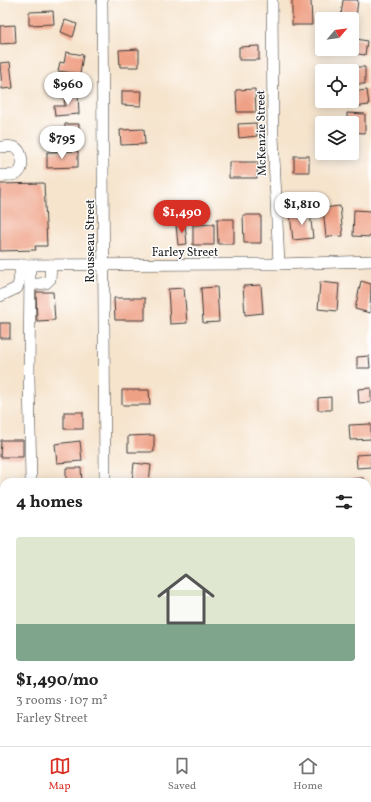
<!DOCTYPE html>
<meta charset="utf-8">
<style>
body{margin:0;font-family:Vollkorn,serif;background:#f2f2f2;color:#222;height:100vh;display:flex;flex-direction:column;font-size:15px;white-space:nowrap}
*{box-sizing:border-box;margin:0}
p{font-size:13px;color:#767676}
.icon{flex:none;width:22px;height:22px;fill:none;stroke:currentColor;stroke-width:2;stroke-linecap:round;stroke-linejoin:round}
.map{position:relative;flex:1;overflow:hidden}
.side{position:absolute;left:0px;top:478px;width:371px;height:268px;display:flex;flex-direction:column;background:#fff;border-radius:12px 12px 0 0;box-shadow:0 2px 10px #0003}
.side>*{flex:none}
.needle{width:26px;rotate:62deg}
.buttons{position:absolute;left:315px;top:12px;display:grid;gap:8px}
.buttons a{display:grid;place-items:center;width:44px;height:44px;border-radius:4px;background:#fff;box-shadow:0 2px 10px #0003;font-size:20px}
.price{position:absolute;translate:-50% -34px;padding:0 9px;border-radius:14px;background:#fff;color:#222;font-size:13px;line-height:26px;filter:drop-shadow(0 1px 2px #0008)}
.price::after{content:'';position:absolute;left:50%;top:24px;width:12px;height:9px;margin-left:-6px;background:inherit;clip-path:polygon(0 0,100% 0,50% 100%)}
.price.current{background:#d93025;color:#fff}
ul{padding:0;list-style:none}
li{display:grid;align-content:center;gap:8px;height:212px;padding:0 16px}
li span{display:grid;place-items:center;height:124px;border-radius:4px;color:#555}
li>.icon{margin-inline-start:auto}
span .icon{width:72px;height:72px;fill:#fffc;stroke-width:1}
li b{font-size:17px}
h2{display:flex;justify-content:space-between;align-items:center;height:48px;padding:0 16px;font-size:17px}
.menu{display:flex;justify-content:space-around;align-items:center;height:56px;border-top:1px solid #e0e0e0;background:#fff;font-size:11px;color:#767676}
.menu a{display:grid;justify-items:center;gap:2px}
.menu .current{color:#d93025}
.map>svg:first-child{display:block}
.building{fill:#efa186}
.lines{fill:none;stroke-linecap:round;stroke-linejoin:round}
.minor-casing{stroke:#3d3a37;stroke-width:12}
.minor{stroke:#fff;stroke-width:11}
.labels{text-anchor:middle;stroke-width:3;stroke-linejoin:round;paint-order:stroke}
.street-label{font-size:12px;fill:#1c1c1c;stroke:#fff}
</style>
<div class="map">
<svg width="371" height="746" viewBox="0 0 371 746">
<rect width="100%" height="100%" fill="#fff"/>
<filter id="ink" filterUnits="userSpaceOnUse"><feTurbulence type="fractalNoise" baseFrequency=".025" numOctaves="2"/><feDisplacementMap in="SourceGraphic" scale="8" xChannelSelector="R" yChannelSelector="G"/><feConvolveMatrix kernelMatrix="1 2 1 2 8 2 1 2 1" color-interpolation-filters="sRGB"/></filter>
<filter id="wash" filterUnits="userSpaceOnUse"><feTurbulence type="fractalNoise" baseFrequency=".012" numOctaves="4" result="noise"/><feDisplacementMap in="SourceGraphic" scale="16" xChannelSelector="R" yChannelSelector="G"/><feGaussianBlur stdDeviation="0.9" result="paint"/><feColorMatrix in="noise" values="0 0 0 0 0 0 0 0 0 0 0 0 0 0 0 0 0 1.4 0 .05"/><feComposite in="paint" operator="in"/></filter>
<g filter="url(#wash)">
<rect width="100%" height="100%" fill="#f6e4cd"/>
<g id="blocks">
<g class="building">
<path d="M292,0H311L312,25H292Z"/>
<path d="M343,0H358L356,17L341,16Z"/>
<path d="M53,11L54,24L29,25V12Z"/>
<path d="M65,20L77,24L73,37L61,32Z"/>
<path d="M15,25L16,43L0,44V26Z"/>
<path d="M352,38L367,41L365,55L344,52L345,49H352Z"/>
<path d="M259,46V60H239V47Z"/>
<path d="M139,49V67H120L119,50Z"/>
<path d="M66,52L83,55L80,74L58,71L60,62L64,63Z"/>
<path d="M10,62L13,88L2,89L0,63Z"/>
<path d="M340,67H365V84H352V71H340Z"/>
<path d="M255,89L256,112H237L236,90Z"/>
<path d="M367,90L369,105L347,108V101H352V92Z"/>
<path d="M122,91H142L141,106L122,105Z"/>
<path d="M78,94L79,114L55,116L54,106H65L64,95Z"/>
<path d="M347,113L365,114V133L352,132V123H347Z"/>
<path d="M256,123L257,136L239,138L238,124Z"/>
<path d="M65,124H79V144L65,145Z"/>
<path d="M144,129L145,144L121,145L120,130Z"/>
<path d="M78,151V167L47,168V152Z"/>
<rect x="294" y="156" width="15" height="16"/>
<path d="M229,162H258L257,178H229Z"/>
<path d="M44,183L47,246H35L36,250L0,251V184Z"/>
<rect x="293" y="198" width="10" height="12"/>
<path d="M340,206L343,236L326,237L323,208Z"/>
<path d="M354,210L371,211V237L353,236Z"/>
<path d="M310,212L313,238L293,240L290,215Z"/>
<path d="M243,215H261V243H244Z"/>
<path d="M217,219H234V244H218Z"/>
<path d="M185,224L187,244L178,245L176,225Z"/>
<path d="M214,224V245H193V225Z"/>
<path d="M361,281L371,284L370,313L355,309Z"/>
<path d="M320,282L339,284L337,311L318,309Z"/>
<path d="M261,285L263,313L245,315L243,286Z"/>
<path d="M217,287L219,322L203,323L201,288Z"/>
<path d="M184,288L187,323L170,324L168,289Z"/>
<path d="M36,292H53L55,320L37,321Z"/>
<path d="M114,298H145V320H115Z"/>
<rect x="0" y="323" width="10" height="15"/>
<path d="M369,356L370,368H357V357Z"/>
<path d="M371,388V402L359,403L358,389Z"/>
<path d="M122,390H149L150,405H122Z"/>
<path d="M331,397V410H318V398Z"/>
<rect x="64" y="412" width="19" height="17"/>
<path d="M371,424V439L350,440L349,425Z"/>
<path d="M154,435V452H128V436Z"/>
<path d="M1,440H23V457H0Z"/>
<path d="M80,441L82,461L57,463L55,444Z"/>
<path d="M371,454V467L357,468L356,455Z"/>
<path d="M134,463L151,465L149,482H132Z"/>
<path d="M66,468H81L82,482H66Z"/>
<path d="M363,478L364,482H331V481Z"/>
<rect x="367" y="557" width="4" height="36"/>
<rect x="0" y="654" width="4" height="16"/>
</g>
</g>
</g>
<g filter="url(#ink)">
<use href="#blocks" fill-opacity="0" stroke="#3d3a37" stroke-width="1"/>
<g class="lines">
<defs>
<g id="minor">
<path d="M102,0L105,482"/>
<path d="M272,0L273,136L279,264"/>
<path d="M0,147C5,147 12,145 16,148C23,152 25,171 16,174C12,176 5,175 0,175"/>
<path d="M0,265L279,264L371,261"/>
<path d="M30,265L29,377L31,482"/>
<path d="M30,285L46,283L50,279L51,265"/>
<path d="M0,296L17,288L19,282L21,265"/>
<path d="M0,619H4"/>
<path d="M367,619H371"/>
<path d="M169,742V746"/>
</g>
</defs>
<use href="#minor" class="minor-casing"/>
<use href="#minor" class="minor"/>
</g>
</g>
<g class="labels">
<g class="street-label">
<text transform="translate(261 133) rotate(-91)" y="4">McKenzie Street</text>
<text transform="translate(90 241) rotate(-90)" y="4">Rousseau Street</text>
<text x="185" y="256">Farley Street</text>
</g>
</g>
</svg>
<div class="buttons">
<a><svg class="needle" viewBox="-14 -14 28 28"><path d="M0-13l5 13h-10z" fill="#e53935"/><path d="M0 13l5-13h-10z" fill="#767676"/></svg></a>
<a><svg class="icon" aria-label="locate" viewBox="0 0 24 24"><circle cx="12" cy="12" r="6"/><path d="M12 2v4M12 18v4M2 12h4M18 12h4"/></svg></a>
<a><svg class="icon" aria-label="layers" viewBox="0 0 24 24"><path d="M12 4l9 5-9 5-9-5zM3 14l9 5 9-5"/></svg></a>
</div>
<b class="price" style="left:68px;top:106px">$960</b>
<b class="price" style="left:62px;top:160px">$795</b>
<b class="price" style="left:302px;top:226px">$1,810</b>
<b class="price current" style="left:182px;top:234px">$1,490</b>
<section class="side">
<h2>4 homes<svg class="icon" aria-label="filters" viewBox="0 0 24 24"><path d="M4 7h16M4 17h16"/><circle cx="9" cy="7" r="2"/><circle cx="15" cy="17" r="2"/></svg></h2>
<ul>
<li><span style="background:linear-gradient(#dfe7d0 70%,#7fa58c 0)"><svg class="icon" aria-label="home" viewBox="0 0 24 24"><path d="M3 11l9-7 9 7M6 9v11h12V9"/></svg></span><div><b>$1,490/mo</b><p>3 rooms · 107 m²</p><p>Farley Street</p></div></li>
</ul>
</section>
</div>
<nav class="menu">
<a class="current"><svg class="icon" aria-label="map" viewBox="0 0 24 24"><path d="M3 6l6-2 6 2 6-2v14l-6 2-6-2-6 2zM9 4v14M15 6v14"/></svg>Map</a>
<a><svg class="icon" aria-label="saved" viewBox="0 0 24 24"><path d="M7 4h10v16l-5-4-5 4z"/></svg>Saved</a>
<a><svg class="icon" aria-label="home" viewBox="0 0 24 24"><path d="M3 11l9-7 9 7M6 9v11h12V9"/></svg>Home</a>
</nav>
